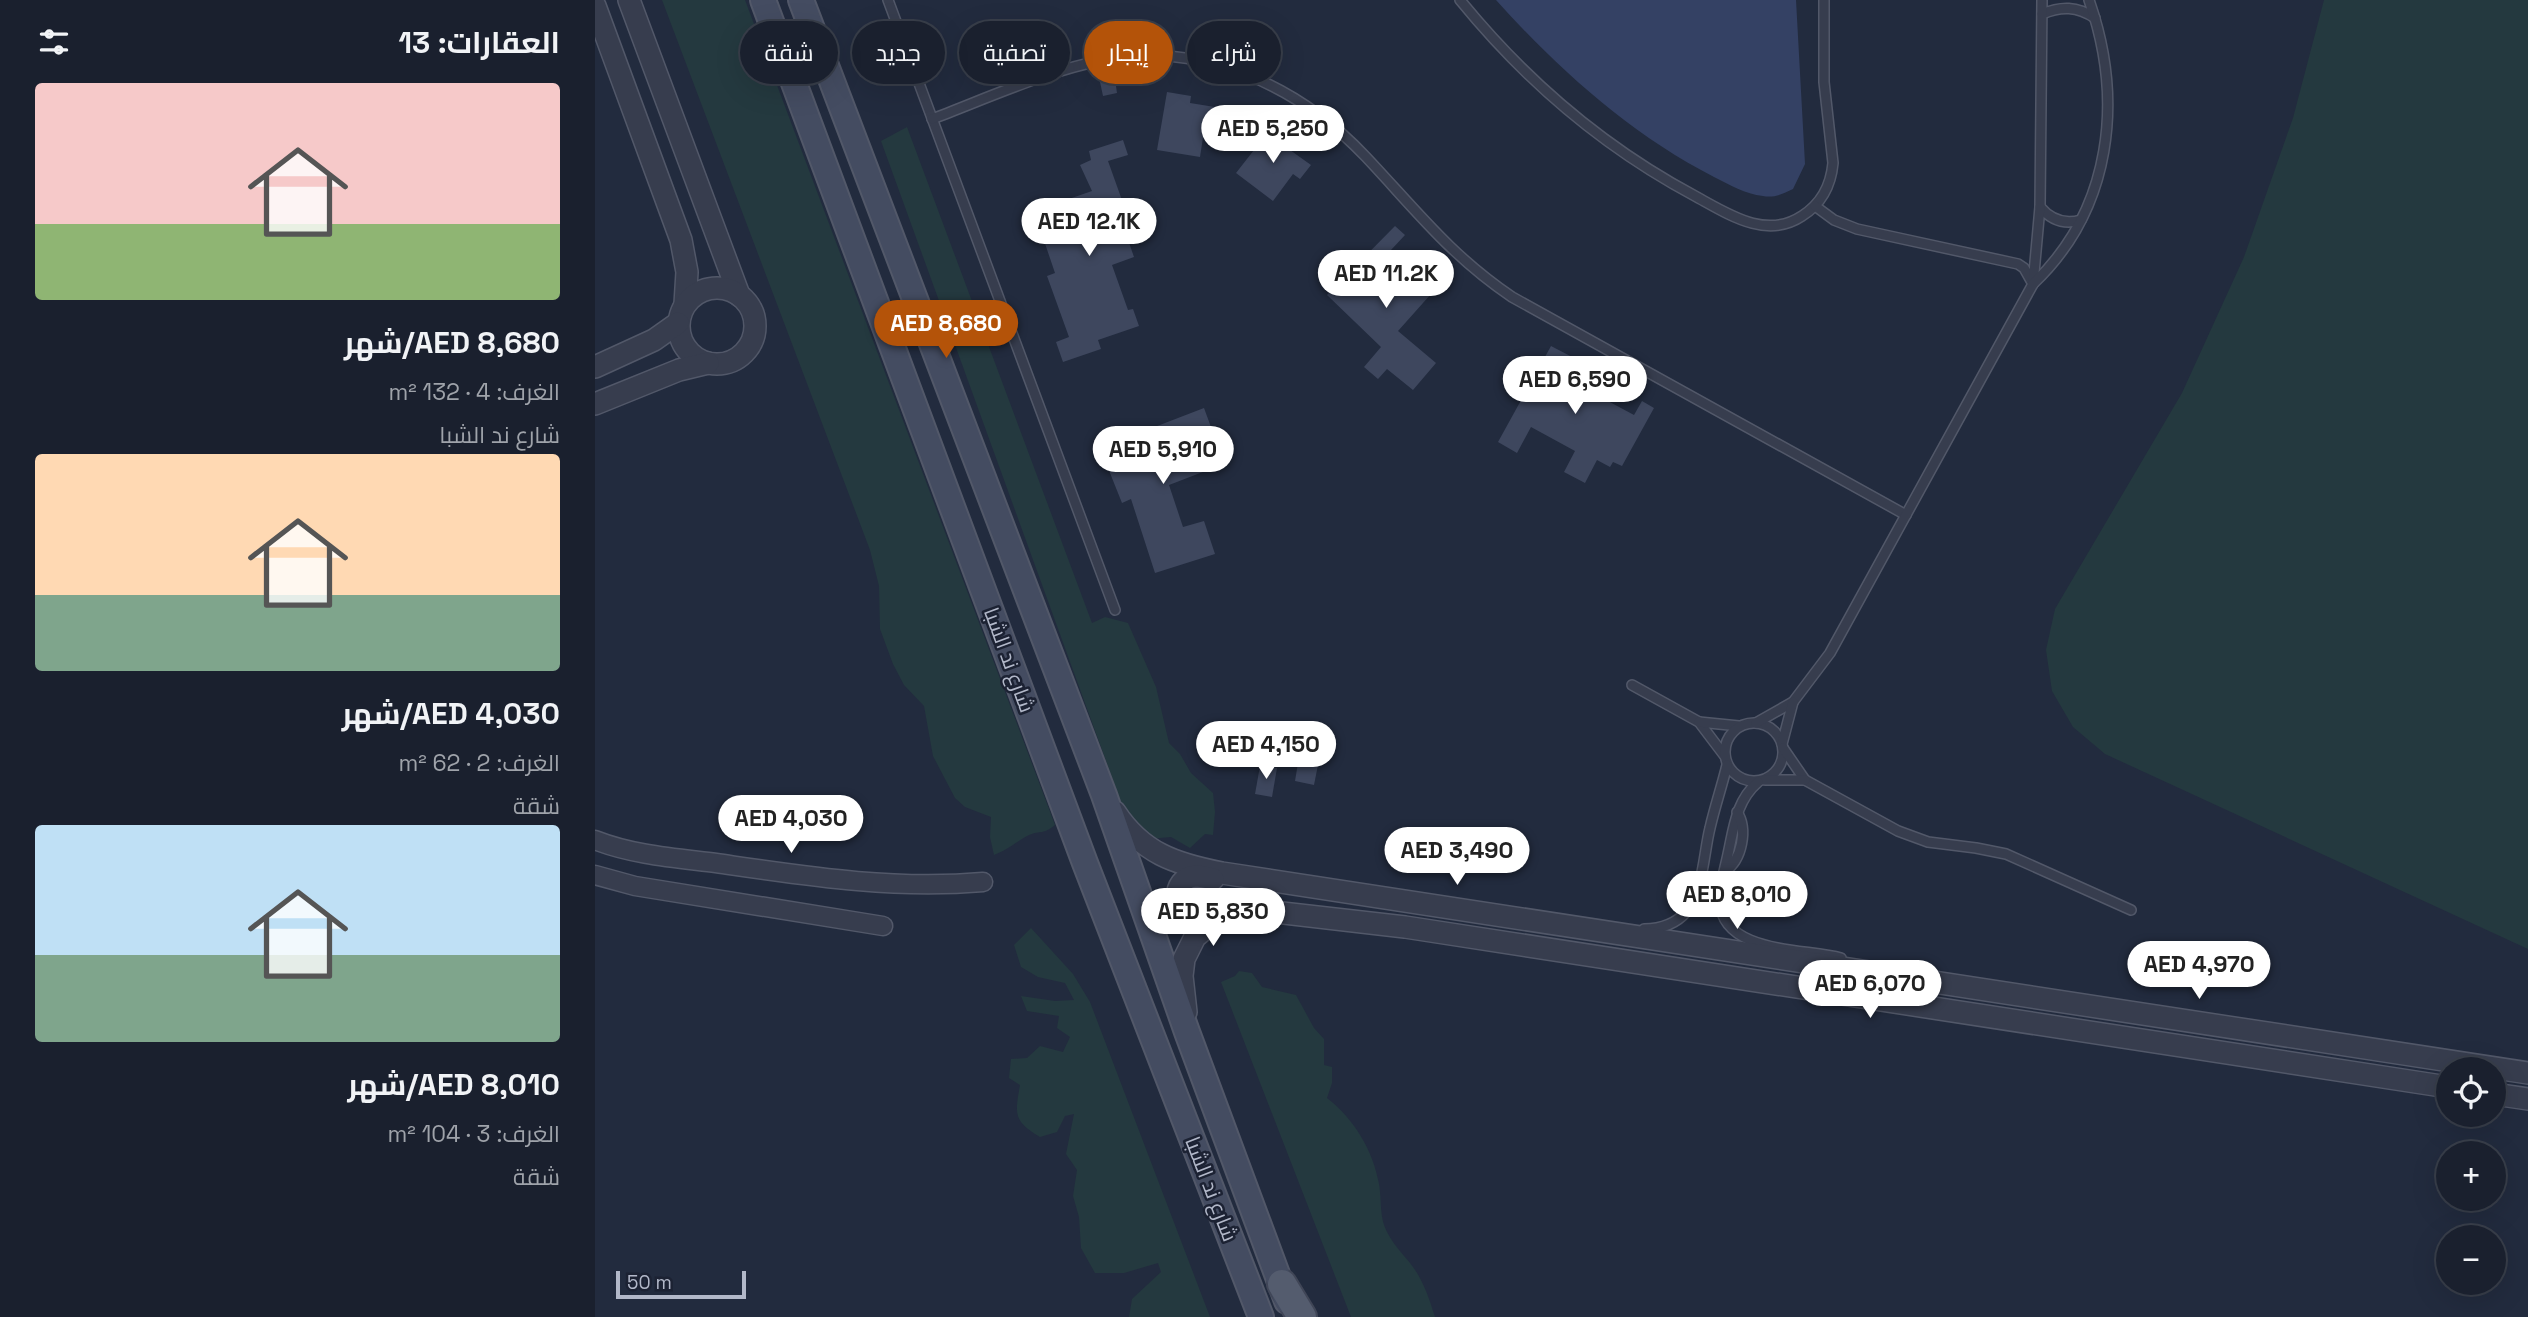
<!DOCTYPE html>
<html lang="ar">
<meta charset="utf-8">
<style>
body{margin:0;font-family:"Space Grotesk",Cairo,sans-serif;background:#232836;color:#f1f3f6;direction:rtl;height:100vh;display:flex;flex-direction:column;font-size:26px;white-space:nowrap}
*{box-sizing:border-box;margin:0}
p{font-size:23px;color:#9fa3aa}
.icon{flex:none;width:38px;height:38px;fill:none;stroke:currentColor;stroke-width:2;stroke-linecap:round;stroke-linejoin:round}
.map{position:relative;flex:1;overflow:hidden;direction:ltr}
.side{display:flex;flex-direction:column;background:#1a202e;width:595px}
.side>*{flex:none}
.hud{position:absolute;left:21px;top:21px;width:665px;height:63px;direction:rtl;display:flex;gap:14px}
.buttons{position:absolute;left:1841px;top:1057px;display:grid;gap:14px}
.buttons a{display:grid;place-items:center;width:70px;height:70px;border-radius:50%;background:#1a202e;box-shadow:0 7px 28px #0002,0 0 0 2px #383e4a;font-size:35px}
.scale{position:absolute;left:21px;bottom:18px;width:130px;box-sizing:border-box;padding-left:7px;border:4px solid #b2b8c9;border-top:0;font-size:19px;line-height:24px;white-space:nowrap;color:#b2b8c9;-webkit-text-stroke:5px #1c2233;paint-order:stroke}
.price{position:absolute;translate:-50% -60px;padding:0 16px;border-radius:24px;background:#fff;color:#222;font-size:23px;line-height:46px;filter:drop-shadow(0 2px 4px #0008)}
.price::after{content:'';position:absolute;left:50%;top:42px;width:21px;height:16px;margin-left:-10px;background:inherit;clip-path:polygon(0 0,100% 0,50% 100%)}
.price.selected{background:#b45309;color:#fff}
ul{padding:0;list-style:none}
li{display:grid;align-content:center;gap:14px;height:371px;padding:0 35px}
li span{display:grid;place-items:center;height:217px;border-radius:7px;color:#555}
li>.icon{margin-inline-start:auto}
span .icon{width:126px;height:126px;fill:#fffc;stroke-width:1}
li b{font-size:30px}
h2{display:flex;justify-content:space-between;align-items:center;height:84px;padding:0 35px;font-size:30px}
.pill{padding:0 24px;border-radius:32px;background:#1a202e;box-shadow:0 7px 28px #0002,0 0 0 2px #383e4a;font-size:24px;line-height:63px}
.pill.selected{background:#b45309;color:#fff}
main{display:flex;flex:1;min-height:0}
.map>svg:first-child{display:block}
.green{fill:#24393f}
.water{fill:#344164}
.building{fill:#3e475e}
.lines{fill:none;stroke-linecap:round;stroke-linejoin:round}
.service-casing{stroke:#525869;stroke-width:12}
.minor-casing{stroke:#525869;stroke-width:21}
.tertiary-casing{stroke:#525869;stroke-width:24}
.secondary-casing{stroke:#525869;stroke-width:28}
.primary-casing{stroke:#404657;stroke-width:32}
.service{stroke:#373d4e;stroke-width:9}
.minor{stroke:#373d4e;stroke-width:18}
.tertiary{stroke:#373d4e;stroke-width:21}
.secondary{stroke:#444c61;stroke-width:24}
.primary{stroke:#545c6e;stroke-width:28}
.labels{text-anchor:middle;stroke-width:5;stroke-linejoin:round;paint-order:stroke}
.street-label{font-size:21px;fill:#b2b8c9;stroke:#1c2233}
</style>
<main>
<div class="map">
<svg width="1933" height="1317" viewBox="0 0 1933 1317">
<rect width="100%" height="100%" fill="#222b3e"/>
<g class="green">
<path d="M67,0H150L460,825C448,835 446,830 434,835C422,841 413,850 399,855L395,837L396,817L370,807L360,798L338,756L329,706L309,685L298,664L285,629L284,586L275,550Z"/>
<path d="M1729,0H1933V949L1510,754L1478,727L1457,691L1451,650L1460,609L1587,393L1649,257L1698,118Z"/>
<path d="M312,127L497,623L510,617L533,623L561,687L574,743L585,754L596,773L618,793L620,812L618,835L610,834L595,848L576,837L554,839L543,832L527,805L286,141Z"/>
<path d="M436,928L478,974L495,1002L615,1317H534L537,1299L566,1272L563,1263L529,1273H500L486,1248L484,1217L478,1196L482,1170L471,1154L479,1114L470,1116L462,1132L445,1137C418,1121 420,1114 425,1085L414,1078L416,1059L432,1058L445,1046L468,1052L475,1037L462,1028L464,1016L432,1011L426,996L460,1001L479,1000L470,983L443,977L426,967L419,945Z"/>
<path d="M644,971L657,973L667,987L701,995L719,1028L729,1039V1065L737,1067V1083L732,1098C759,1119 778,1150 784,1184C787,1201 784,1217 792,1232C798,1244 807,1253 815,1263C828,1279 834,1298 840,1317H756L626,982L640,976Z"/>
</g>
<path class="water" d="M901,0H1201L1210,164L1198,189C1188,194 1179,198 1168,196C1150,194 1135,185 1119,177C1035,134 963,69 901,0Z"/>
<g class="building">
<path d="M520,79L522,93L508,96L505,82Z"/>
<path d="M572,92L596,96L595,103L626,108L622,132L609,131L605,157L562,150Z"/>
<path d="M677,127L700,144L695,150L716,165L705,179L698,174L678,201L641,173Z"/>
<path d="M528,140L533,155L513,161L528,203L521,205L539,257L517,265L533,310L538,309L544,326L503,340L506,349L468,362L461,342L474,337L452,276L460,273L439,211L497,191L485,165L496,160L494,151Z"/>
<path d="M800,226L810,235L796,250L819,273L816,276L836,294L803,331L841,363L818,390L792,369L783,379L769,367L786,347L732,295Z"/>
<path d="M956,346L981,359L979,363L1006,378L998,393L1039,415L1047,401L1059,408L1027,466L1018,462L1015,467L1002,460L990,483L969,472L980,451L936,427L922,453L903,442Z"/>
<path d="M609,408L620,438L603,445L613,470L574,485L588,527L609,521L620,554L560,573L536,499L527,503L505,448Z"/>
<path d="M704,757L724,760L719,785L700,781Z"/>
<path d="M665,766L682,768L677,797L660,794Z"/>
</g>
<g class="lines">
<defs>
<g id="service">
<path d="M293,0L520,610"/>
<path d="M865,0C931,81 1008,147 1100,196C1133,214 1171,240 1207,216C1226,204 1236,185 1238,163L1229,82V0"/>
<path d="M1447,14C1466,6 1482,6 1500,18"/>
<path d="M337,119C390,99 454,70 509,60C608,41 704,86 771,157C821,210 855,255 917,297L1311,515"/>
<path d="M1220,206L1239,220L1262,229L1423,264L1429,268L1438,284"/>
<path d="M1445,207C1456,220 1469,225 1486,220"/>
<path d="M1438,284L1445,207L1447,0"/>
<path d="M1037,685L1104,722L1129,755"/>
<path d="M1104,722L1144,726"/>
<circle cx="1159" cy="752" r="29"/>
<path d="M1161,723L1198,702L1235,653L1438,284C1517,209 1529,100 1494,0"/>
<path d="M1187,744L1198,702"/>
<path d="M1188,748L1210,780L1303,831L1333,842L1381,848L1411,854L1536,910"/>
<path d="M1170,780H1210"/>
<path d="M1163,782C1141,801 1139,827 1133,854C1130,869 1124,886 1125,902C1128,954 1209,948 1246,958"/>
<path d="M1130,871C1147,860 1153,829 1142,812"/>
<path d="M1049,929C1065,929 1081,924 1092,911C1108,892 1109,851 1115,828C1120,806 1127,786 1132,765"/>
</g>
<g id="minor">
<path d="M0,840C38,855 81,858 121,863C211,876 297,890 388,882"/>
<path d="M0,875L40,886L288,926"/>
</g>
<g id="tertiary">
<path d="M34,0L144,295"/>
<path d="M0,6L86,240L92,272L90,304"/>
<circle cx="122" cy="326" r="38"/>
<path d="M0,367L59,340L83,323"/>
<path d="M0,404L84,370L113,363"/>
<path d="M520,812C547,853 580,864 627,873L1933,1073"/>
<path d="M618,879C613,878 606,876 601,876C575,877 577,919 603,916C611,915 618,910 625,908"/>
<path d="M591,1012L587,976L589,959L600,937L624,917L636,912L662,910L810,927L1853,1087"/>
<path d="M1899,1094L1933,1099"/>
</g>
<g id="secondary">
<path d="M168,0L490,863L666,1317"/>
<path d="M206,0L509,795L592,1032L692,1301"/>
</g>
<path id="primary" d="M687,1284L707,1317"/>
</defs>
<use href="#service" class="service-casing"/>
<use href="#minor" class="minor-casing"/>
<use href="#tertiary" class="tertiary-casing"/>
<use href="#secondary" class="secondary-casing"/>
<use href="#primary" class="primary-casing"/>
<use href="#service" class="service"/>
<use href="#minor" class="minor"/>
<use href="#tertiary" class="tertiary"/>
<use href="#secondary" class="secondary"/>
<use href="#primary" class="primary"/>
</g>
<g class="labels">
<g class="street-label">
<text transform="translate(414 660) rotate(70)" y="7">شارع ند الشبا</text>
<text transform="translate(616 1189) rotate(69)" y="7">شارع ند الشبا</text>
</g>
</g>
</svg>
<div class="buttons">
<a><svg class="icon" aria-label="locate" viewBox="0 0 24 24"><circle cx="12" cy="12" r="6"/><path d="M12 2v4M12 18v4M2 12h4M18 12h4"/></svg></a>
<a>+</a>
<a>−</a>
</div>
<div class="scale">50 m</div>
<b class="price" style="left:678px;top:165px">AED 5,250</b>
<b class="price" style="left:494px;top:258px">AED 12.1K</b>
<b class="price" style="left:791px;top:310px">AED 11.2K</b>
<b class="price selected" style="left:351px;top:360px">AED 8,680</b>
<b class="price" style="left:980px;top:416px">AED 6,590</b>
<b class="price" style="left:568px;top:486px">AED 5,910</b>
<b class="price" style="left:671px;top:781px">AED 4,150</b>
<b class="price" style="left:196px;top:855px">AED 4,030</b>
<b class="price" style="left:862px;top:887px">AED 3,490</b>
<b class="price" style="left:1142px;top:931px">AED 8,010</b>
<b class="price" style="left:618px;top:948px">AED 5,830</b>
<b class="price" style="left:1604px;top:1001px">AED 4,970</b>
<b class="price" style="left:1275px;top:1020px">AED 6,070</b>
<div class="hud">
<a class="pill">شراء</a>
<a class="pill selected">إيجار</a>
<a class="pill">تصفية</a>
<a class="pill">جديد</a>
<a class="pill">شقة</a>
</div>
</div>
<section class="side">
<h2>العقارات: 13<svg class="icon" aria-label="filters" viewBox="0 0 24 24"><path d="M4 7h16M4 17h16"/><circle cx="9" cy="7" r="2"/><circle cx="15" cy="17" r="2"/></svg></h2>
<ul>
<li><span style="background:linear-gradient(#f6c9c9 65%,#8fb573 0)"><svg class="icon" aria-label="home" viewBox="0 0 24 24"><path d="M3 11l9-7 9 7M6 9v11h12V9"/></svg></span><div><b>AED 8,680/شهر</b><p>الغرف: 4 · 132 m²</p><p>شارع ند الشبا</p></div></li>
<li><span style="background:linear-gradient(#ffd9b3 65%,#7fa58c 0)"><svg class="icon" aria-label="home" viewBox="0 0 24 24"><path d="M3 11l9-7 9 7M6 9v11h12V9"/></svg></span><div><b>AED 4,030/شهر</b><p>الغرف: 2 · 62 m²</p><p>شقة</p></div></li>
<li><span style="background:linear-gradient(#bfe0f5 60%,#7fa58c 0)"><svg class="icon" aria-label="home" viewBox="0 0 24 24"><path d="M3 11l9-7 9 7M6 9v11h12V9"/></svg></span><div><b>AED 8,010/شهر</b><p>الغرف: 3 · 104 m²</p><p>شقة</p></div></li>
</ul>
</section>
</main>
